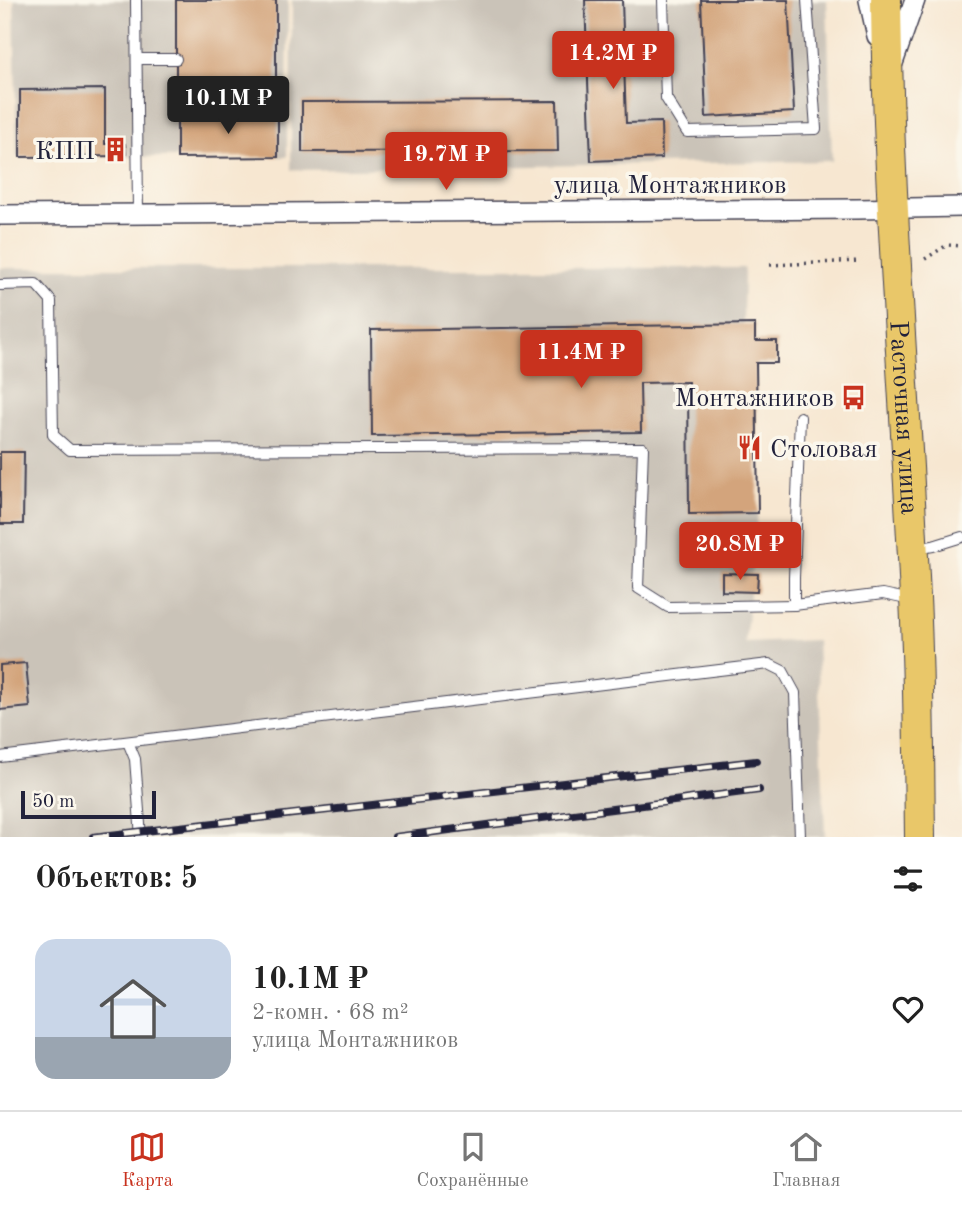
<!DOCTYPE html>
<html lang="ru">
<meta charset="utf-8">
<style>
body{margin:0;font-family:"Old Standard TT",serif;background:#f6f6f6;color:#222;height:100vh;display:flex;flex-direction:column;font-size:26px;white-space:nowrap}
*{box-sizing:border-box;margin:0}
p{font-size:23px;color:#767676}
.icon{flex:none;width:38px;height:38px;fill:none;stroke:currentColor;stroke-width:2;stroke-linecap:round;stroke-linejoin:round}
.map{position:relative;height:837px;overflow:hidden}
.sheet{display:flex;flex-direction:column;background:#fff;flex:1}
.sheet>*{flex:none}
.scale{position:absolute;left:21px;bottom:18px;width:135px;box-sizing:border-box;padding-left:7px;border:4px solid #22223b;border-top:0;font-size:19px;line-height:24px;white-space:nowrap;color:#22223b;-webkit-text-stroke:5px #fbf7ec;paint-order:stroke}
.price{position:absolute;translate:-50% -60px;padding:0 16px;border-radius:7px;background:#c8321e;color:#fff;font-size:23px;line-height:46px;filter:drop-shadow(0 2px 4px #0008)}
.price::after{content:'';position:absolute;left:50%;top:42px;width:21px;height:16px;margin-left:-10px;background:inherit;clip-path:polygon(0 0,100% 0,50% 100%)}
.price.current{background:#222;color:#fff}
ul{padding:0;list-style:none}
li{display:flex;align-items:center;gap:21px;height:175px;padding:0 35px}
li span{display:grid;place-items:center;flex:none;width:196px;height:140px;border-radius:21px;color:#555}
li>.icon{margin-inline-start:auto}
span .icon{width:84px;height:84px;fill:#fffc;stroke-width:1}
li b{font-size:30px}
h2{display:flex;justify-content:space-between;align-items:center;height:84px;padding:0 35px;font-size:30px}
.tab-bar{display:flex;justify-content:space-around;align-items:center;height:98px;border-top:2px solid #e0e0e0;background:#fff;font-size:19px;color:#767676}
.tab-bar a{display:grid;justify-items:center;gap:4px}
.tab-bar .current{color:#c8321e}
.map>svg:first-child{display:block}
.industrial{fill:#cac3b8}
.building{fill:#d3a47b}
.lines{fill:none;stroke-linecap:round;stroke-linejoin:round}
.service-casing{stroke:#424052;stroke-width:12}
.minor-casing{stroke:#424052;stroke-width:22}
.primary-casing{stroke:#424052;stroke-width:32}
.path{stroke:#424052;stroke-width:3.5;stroke-dasharray:2 5;stroke-linecap:butt}
.service{stroke:#fff;stroke-width:10}
.minor{stroke:#fff;stroke-width:19}
.primary{stroke:#e9c769;stroke-width:30}
.rail-casing{stroke:#22223b;stroke-width:8}
.rail{stroke:#fbf7ec;stroke-width:5;stroke-dasharray:16;stroke-linecap:butt}
.labels{text-anchor:middle;stroke-width:7;stroke-linejoin:round;paint-order:stroke}
.poi-label{font-size:26px;fill:#22223b;stroke:#fbf7ec;text-anchor:end}
.street-label{font-size:26px;fill:#22223b;stroke:#fbf7ec}
</style>
<div class="map">
<svg width="962" height="837" viewBox="0 0 962 837">
<rect width="100%" height="100%" fill="#fbf7ec"/>
<filter id="ink" filterUnits="userSpaceOnUse"><feTurbulence type="fractalNoise" baseFrequency=".0143" numOctaves="2"/><feDisplacementMap in="SourceGraphic" scale="14" xChannelSelector="R" yChannelSelector="G"/><feConvolveMatrix kernelMatrix="1 2 1 2 8 2 1 2 1" color-interpolation-filters="sRGB"/></filter>
<filter id="wash" filterUnits="userSpaceOnUse"><feTurbulence type="fractalNoise" baseFrequency=".00686" numOctaves="4" result="noise"/><feDisplacementMap in="SourceGraphic" scale="28" xChannelSelector="R" yChannelSelector="G"/><feGaussianBlur stdDeviation="1.57" result="paint"/><feColorMatrix in="noise" values="0 0 0 0 0 0 0 0 0 0 0 0 0 0 0 0 0 1.4 0 .05"/><feComposite in="paint" operator="in"/></filter>
<g filter="url(#wash)">
<rect width="100%" height="100%" fill="#f7e7d1"/>
<g class="industrial">
<path d="M14,0H288L287,157H17Z"/>
<path d="M292,0H827L832,161L291,170Z"/>
<path d="M0,268H744L743,324H755L756,341H777V363L756,364L758,513L745,643L817,640L825,837H0Z"/>
</g>
<g id="blocks">
<g class="building">
<path d="M176,0H276V89L176,88Z"/>
<path d="M585,0H622L626,123L661,122L662,158L591,161Z"/>
<path d="M701,0H788L794,112L706,117Z"/>
<path d="M105,89V144H125L126,156L20,157V90Z"/>
<path d="M557,101L558,151L302,152V102Z"/>
<path d="M278,114V157L177,158V115Z"/>
<path d="M755,324V341H777V363H756L758,513L689,514L688,382L640,383L641,432L372,436L371,330Z"/>
<path d="M0,452H24L23,524H0Z"/>
<path d="M722,573L758,574L757,592L722,591Z"/>
<path d="M26,663L30,707L0,710V665Z"/>
</g>
</g>
</g>
<g filter="url(#ink)">
<use href="#blocks" fill-opacity="0" stroke="#424052" stroke-width="2"/>
<g class="lines">
<defs>
<g id="service">
<path d="M136,0L138,215"/>
<path d="M663,0L666,98L687,132L816,129L807,0"/>
<path d="M137,59H176"/>
<path d="M0,285L36,284L51,301L53,435L70,450L643,448L638,588L668,607L794,605"/>
<path d="M800,417L794,578V605L883,594L911,600"/>
<path d="M916,549L933,546L962,537"/>
<path d="M128,742L135,759L141,837"/>
<path d="M0,757L769,664L783,671L795,693L800,837"/>
</g>
<g id="minor">
<path d="M869,0L877,36"/>
<path d="M893,63L915,0"/>
<path d="M0,215L857,209L962,207"/>
</g>
<g id="primary">
<path id="s1" d="M886,0C888,200 906,399 915,598C919,678 919,758 920,837"/>
</g>
</defs>
<use href="#service" class="service-casing"/>
<use href="#minor" class="minor-casing"/>
<use href="#primary" class="primary-casing"/>
<g class="path">
<path d="M925,259L947,245L962,246"/>
<path d="M770,265L860,261"/>
</g>
<use href="#service" class="service"/>
<use href="#minor" class="minor"/>
<use href="#primary" class="primary"/>
<defs>
<g id="rail">
<path d="M93,837L756,761"/>
<path d="M395,837L759,790"/>
</g>
</defs>
<use href="#rail" class="rail-casing"/>
<use href="#rail" class="rail"/>
</g>
</g>
<defs>
<symbol id="building-bare" viewBox="-9 -9 18 18"><path d="M-4-6H4V6H1V3H-1V6H-4ZM-2.5-4.3h1.7v1.8h-1.7ZM.8-4.3h1.7v1.8H.8ZM-2.5-1h1.7V.8h-1.7ZM.8-1h1.7V.8H.8Z" fill="#c8321e" stroke="#fbf7ec" stroke-width="2.5" paint-order="stroke"/></symbol>
<symbol id="bus-bare" viewBox="-9 -9 18 18"><path d="M-5-6H5V4H4V6H2V4H-2V6H-4V4H-5ZM-3.5-4V0h7V-4ZM-3.5 1.2v1.5H-2V1.2ZM2 1.2v1.5H3.5V1.2Z" fill="#c8321e" stroke="#fbf7ec" stroke-width="2.5" paint-order="stroke"/></symbol>
<symbol id="restaurant-bare" viewBox="-9 -9 18 18"><path d="M-5-6h1v4h1v-4h1v4h1v-4h1v5L-1.5 .5V6h-2V.5L-5-1ZM5-6V6H3V1.5H1.5Q1.5-4 5-6Z" fill="#c8321e" stroke="#fbf7ec" stroke-width="2.5" paint-order="stroke"/></symbol>
</defs>
<g fill-rule="evenodd">
<use href="#building-bare" x="98" y="132" width="35" height="35"/>
<use href="#bus-bare" x="836" y="380" width="35" height="35"/>
<use href="#restaurant-bare" x="732" y="430" width="35" height="35"/>
</g>
<g class="labels">
<g class="poi-label">
<text x="95" y="159">КПП</text>
<text x="834" y="406">Монтажников</text>
<text x="770" y="457" text-anchor="start">Столовая</text>
</g>
<g class="street-label">
<text x="670" y="193">улица Монтажников</text>
<text dy="9" stroke="none"><textPath href="#s1" startOffset="418">Расточная улица</textPath></text>
</g>
</g>
</svg>
<div class="scale">50 m</div>
<b class="price" style="left:613px;top:91px">14.2M ₽</b>
<b class="price current" style="left:228px;top:136px">10.1M ₽</b>
<b class="price" style="left:446px;top:192px">19.7M ₽</b>
<b class="price" style="left:581px;top:390px">11.4M ₽</b>
<b class="price" style="left:740px;top:582px">20.8M ₽</b>
</div>
<section class="sheet">
<h2>Объектов: 5<svg class="icon" aria-label="filters" viewBox="0 0 24 24"><path d="M4 7h16M4 17h16"/><circle cx="9" cy="7" r="2"/><circle cx="15" cy="17" r="2"/></svg></h2>
<ul>
<li><span style="background:linear-gradient(#c9d6e8 70%,#9aa5b1 0)"><svg class="icon" aria-label="home" viewBox="0 0 24 24"><path d="M3 11l9-7 9 7M6 9v11h12V9"/></svg></span><div><b>10.1M ₽</b><p>2-комн. · 68 m²</p><p>улица Монтажников</p></div><svg class="icon" aria-label="heart" viewBox="0 0 24 24"><path d="M12 20l-8-8c-3-5 5-10 8-4 3-6 11-1 8 4z"/></svg></li>
</ul>
</section>
<nav class="tab-bar">
<a class="current"><svg class="icon" aria-label="map" viewBox="0 0 24 24"><path d="M3 6l6-2 6 2 6-2v14l-6 2-6-2-6 2zM9 4v14M15 6v14"/></svg>Карта</a>
<a><svg class="icon" aria-label="saved" viewBox="0 0 24 24"><path d="M7 4h10v16l-5-4-5 4z"/></svg>Сохранённые</a>
<a><svg class="icon" aria-label="home" viewBox="0 0 24 24"><path d="M3 11l9-7 9 7M6 9v11h12V9"/></svg>Главная</a>
</nav>
